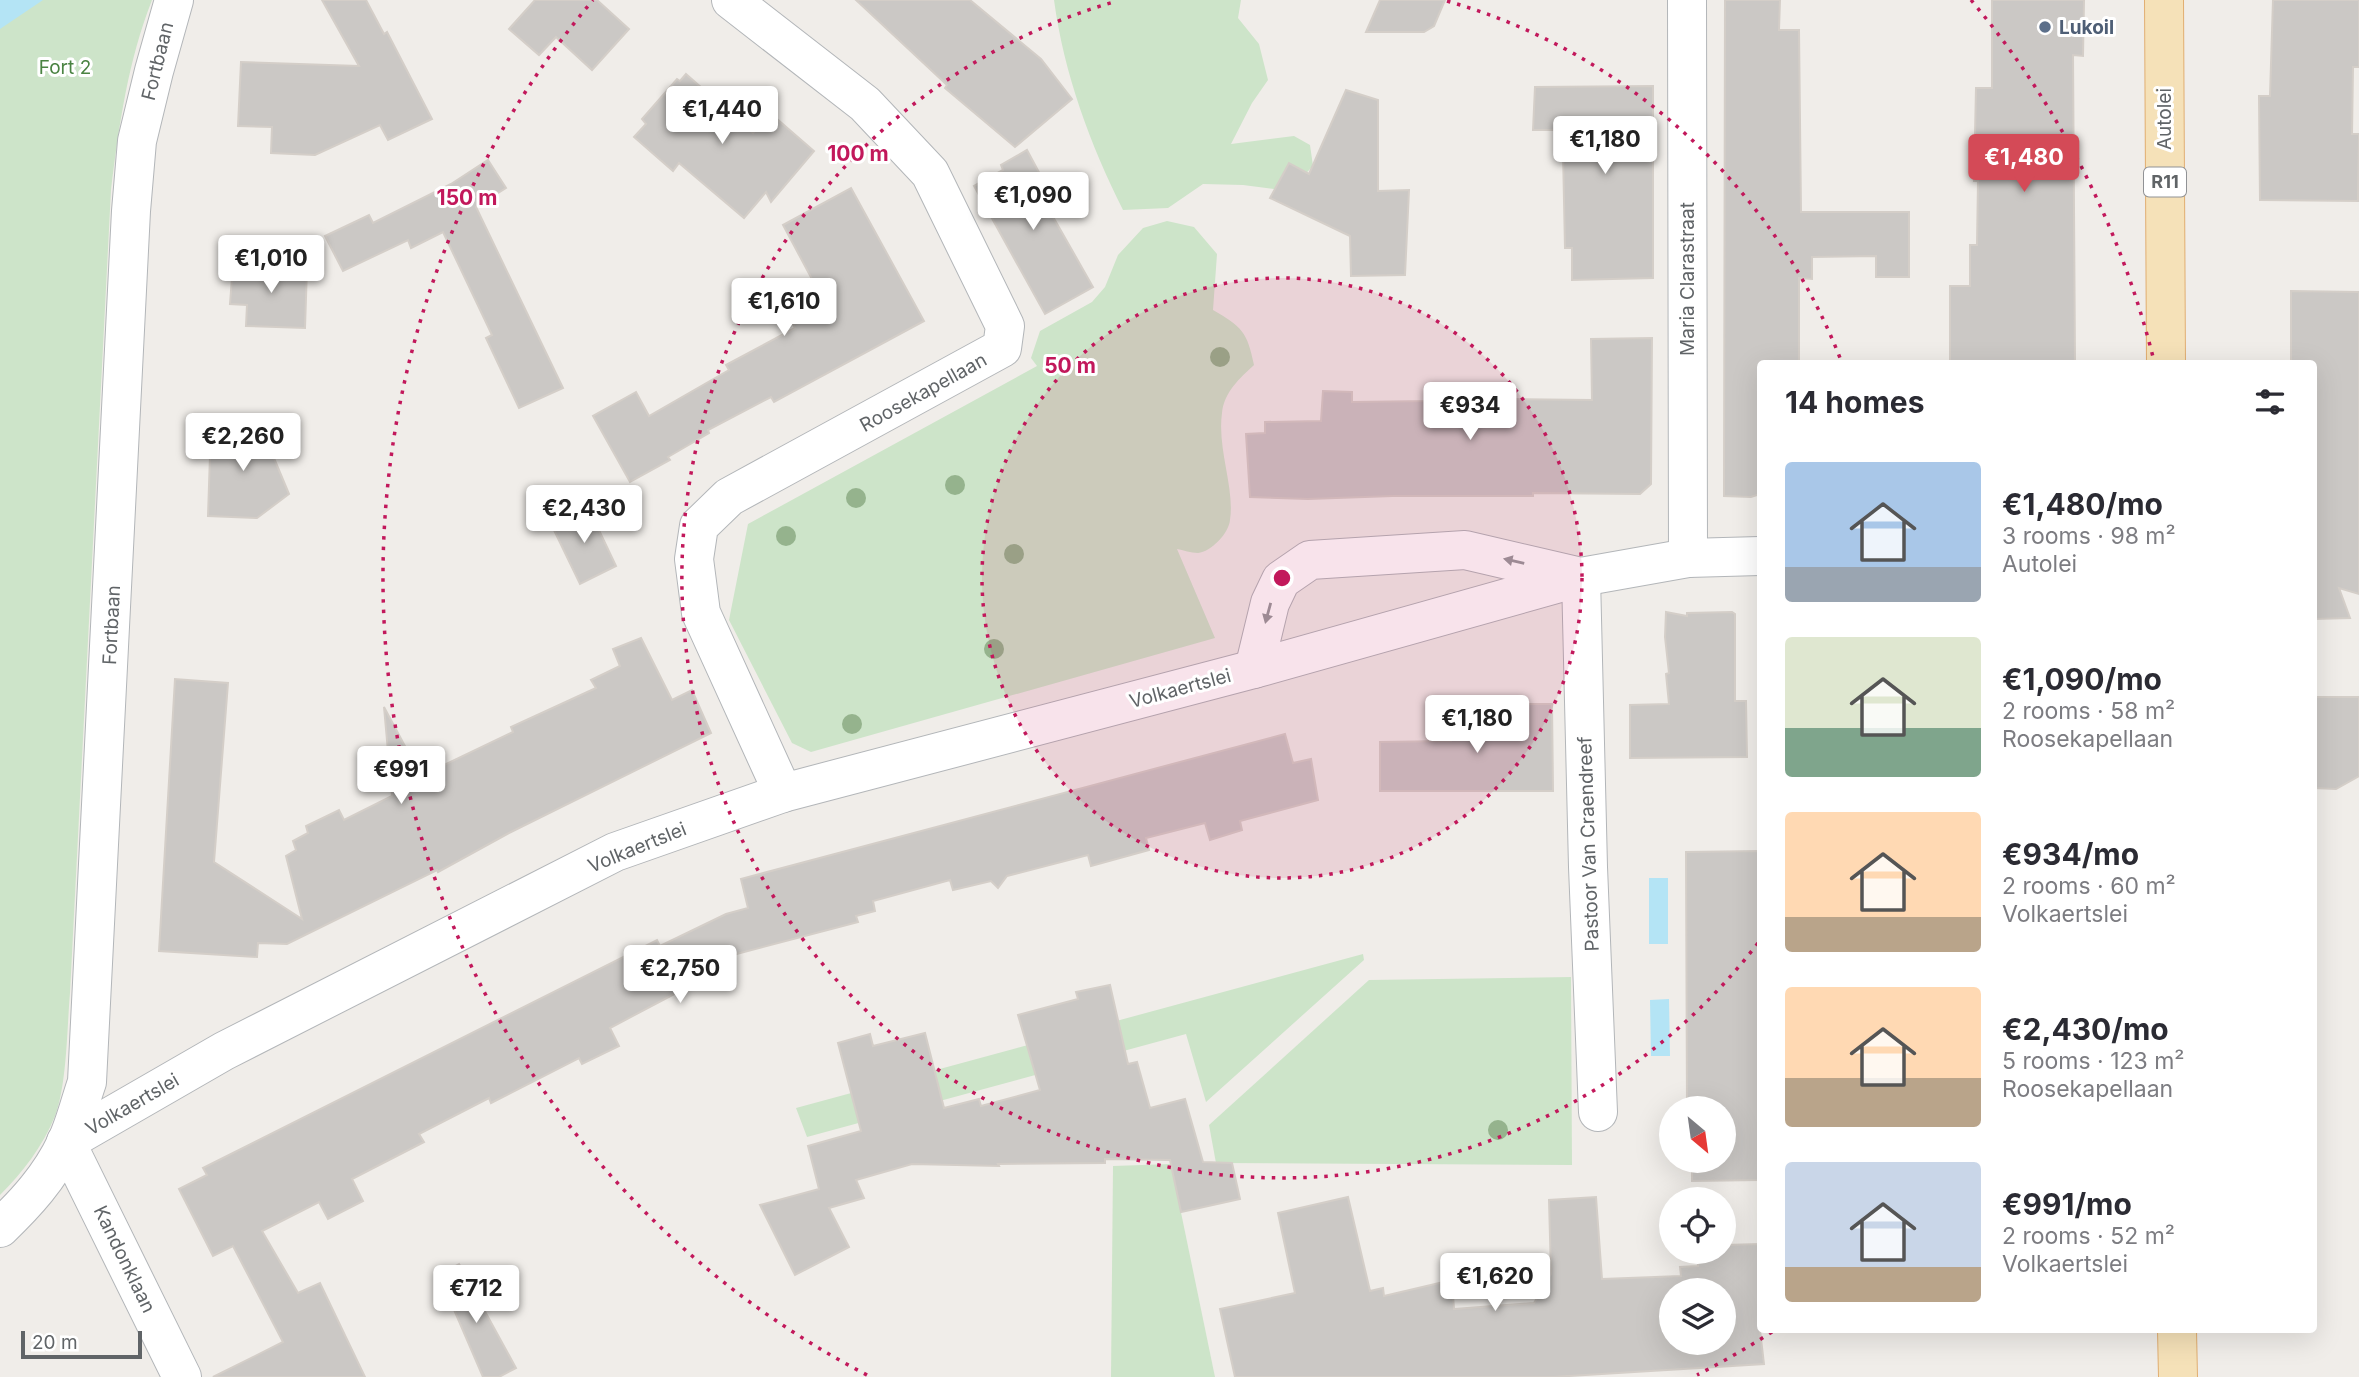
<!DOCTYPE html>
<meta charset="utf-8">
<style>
body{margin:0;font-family:Inter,sans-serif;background:#f7f7f7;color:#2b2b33;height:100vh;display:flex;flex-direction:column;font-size:26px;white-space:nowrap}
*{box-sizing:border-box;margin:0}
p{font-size:23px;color:#7c7c81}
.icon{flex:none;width:38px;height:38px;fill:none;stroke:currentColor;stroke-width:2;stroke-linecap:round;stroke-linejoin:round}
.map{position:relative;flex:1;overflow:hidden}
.drawer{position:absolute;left:1757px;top:360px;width:560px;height:973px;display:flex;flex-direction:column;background:#fff;border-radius:7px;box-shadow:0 7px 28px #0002}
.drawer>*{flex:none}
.needle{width:46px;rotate:151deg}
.buttons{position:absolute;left:1659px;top:1096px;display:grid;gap:14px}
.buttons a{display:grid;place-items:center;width:77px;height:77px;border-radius:50%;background:#fff;box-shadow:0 7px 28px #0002;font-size:35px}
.scale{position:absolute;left:21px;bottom:18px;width:121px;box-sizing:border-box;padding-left:7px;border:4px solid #606467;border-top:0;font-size:19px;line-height:24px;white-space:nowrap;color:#606467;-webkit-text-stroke:5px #fff;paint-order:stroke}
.price{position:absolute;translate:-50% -60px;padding:0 16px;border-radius:7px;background:#fff;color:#222;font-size:23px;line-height:46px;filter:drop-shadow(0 2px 4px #0008)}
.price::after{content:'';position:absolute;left:50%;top:42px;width:21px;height:16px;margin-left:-10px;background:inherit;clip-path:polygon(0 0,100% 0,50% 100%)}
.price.selected{background:#d44a57;color:#fff}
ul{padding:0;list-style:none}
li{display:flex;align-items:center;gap:21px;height:175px;padding:0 28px}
li span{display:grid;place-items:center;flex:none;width:196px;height:140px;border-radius:7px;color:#555}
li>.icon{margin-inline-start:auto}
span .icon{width:84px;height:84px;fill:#fffc;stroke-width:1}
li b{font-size:30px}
h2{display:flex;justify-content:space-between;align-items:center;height:84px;padding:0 28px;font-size:30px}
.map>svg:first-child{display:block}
.green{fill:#cde4c9}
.water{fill:#b4e4f5}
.building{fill:#cbc8c5;stroke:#d4cec8;stroke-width:2;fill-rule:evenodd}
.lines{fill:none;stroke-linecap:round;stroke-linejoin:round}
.minor-casing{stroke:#b3b6b9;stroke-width:40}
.primary-casing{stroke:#e1ae71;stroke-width:40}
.minor{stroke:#fff;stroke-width:38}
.primary{stroke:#f5e1b8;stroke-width:38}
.tree{fill:#95b38d}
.oneway{fill:#989a9c}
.ring{fill:none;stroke:#c2185b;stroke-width:3.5;stroke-dasharray:3.5 7}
.service-dot{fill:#5c6f8a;stroke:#fff;stroke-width:2.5}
.labels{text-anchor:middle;stroke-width:6;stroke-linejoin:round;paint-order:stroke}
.shield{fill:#fff;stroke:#909295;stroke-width:2}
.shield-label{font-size:18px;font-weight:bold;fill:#606467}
.service-label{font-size:19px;font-weight:bold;fill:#4e5e75;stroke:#fff;text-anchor:start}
.street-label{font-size:19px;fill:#606467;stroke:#fff}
.park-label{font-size:19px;fill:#4a8342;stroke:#fff}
.centre{fill:#c2185b;stroke:#fff;stroke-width:3.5}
.ring-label{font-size:21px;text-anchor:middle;font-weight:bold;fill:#c2185b;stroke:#fff;stroke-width:6;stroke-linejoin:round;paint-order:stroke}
</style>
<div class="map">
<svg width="2359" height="1377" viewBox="0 0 2359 1377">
<rect width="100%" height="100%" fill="#f0ede9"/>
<g class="green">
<path d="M0,0H152C128,61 119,125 111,190L70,993C67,1027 67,1085 55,1116C43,1146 23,1172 0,1195Z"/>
<path d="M1054,0H1241L1238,18L1259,44L1268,80L1252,103L1231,144L1294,136L1310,145L1313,166L1289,191L1243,185L1203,184L1168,208L1123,210C1090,144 1064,74 1054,0Z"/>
<path d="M1167,221L1194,227L1217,254L1213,310C1242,327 1247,331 1254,365C1240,378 1224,392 1222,413C1217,449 1235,488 1230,520C1229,533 1211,552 1198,553C1191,553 1183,550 1177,549L1215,638L811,752L792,743L729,620L748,524L1037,366L1031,358L1040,331L1092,302L1105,287L1118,255L1143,228Z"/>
<path d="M1363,954L1364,960L1206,1102L1186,1034L807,1137L796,1108Z"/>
<path d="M1571,977L1572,1165L1216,1163L1209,1125L1369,980Z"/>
<path d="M1171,1164L1215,1377H1111L1113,1166Z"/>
</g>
<g class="water">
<path d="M0,0H43L0,29Z"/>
<rect x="1649" y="878" width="19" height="66"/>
<path d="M1669,999L1670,1056H1651L1650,1000Z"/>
</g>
<g class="building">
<path d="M322,0H366L384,34L387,32L432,119L388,140L380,125L315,155L271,153L272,127L238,126L241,62L359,66Z"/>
<path d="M535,0H597L629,29L592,70L556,37L539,55L509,29Z"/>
<path d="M856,0H970L1041,59L1072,99L1015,147L945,88L947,85Z"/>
<path d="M1380,0H1445L1434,26L1424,32H1366Z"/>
<path d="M1725,0H1780L1779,30H1799L1801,212H1909V277H1876V256L1812,257V279L1799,278V364H1760V494L1751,497L1724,496Z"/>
<path d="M1992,0H2084L2083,56L2073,55L2075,364H1950V286H1970V245H1977L1978,181H1974L1976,88H1992Z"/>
<path d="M2273,0H2359V67H2353L2352,134H2359L2358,201L2260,200L2259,96H2270Z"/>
<path d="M686,74L753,133L770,113L814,151L771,202L766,192L744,218L679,163L673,171L634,137L646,124L642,119L677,79L680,81Z"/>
<path d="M1653,86V278L1572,280V248H1565L1563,153L1560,152L1558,130H1533L1535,87Z"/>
<path d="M1346,90L1378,100V191L1409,190L1405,275L1351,276L1350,236L1270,198L1289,163L1309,174Z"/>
<path d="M1027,150L1048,189L1044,191L1055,213L1052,215L1093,287L1045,314L974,186L1003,170L1001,165Z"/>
<path d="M488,160L506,188L476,207L563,388L519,408L486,338L492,335L443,232L411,248L408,240L343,271L325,236L369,215L373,223L451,184Z"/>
<path d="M851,188L924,321L774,402L771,397L708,430L709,433L668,457L670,460L630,482L593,416L636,392L649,416L729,370L726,365L795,328L780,297L813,281L783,225Z"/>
<path d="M233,264L307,268L305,328L246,326L247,305L230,304Z"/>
<path d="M2291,291L2359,292V594L2339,588L2350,618L2314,619V364H2291Z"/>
<path d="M1652,338L1651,484L1640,494L1533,493V496H1393L1308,499L1250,497L1246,434L1265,433V422L1321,421L1323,391L1352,392V402L1430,401V398L1592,400L1591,339Z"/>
<path d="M211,425L261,427L289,494L257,518L208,516Z"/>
<path d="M588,507L616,566L580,584L551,524Z"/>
<path d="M1666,612L1687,616V613L1732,612L1735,614V701H1746L1747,757L1630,758V705L1669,704L1666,674L1669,673L1665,637Z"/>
<path d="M641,638L672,700L692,690L711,733L509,833L438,872L437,870L287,944L258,943L257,957L159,951L175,679L228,683L214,862L302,919L286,856L296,850L293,841L308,833L306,826L339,810L344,820L392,796L384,707L421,776L513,732L511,727L596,688L591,680L620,666L613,649Z"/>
<path d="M2314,697H2359V776L2336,789L2314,788Z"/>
<path d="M1501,704H1552L1553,791H1380V742L1451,741V716H1501Z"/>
<path d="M1285,734L1293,763L1311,759L1318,800L1240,821L1242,830L1210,840L1205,823L1146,838L1149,850L1091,866L1088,855L1007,876L998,888L991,881L953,890L950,880L873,901L875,911L856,916L858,922L729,956L677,979L682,990L610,1028L619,1046L582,1064L579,1058L491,1103L489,1098L419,1134L424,1142L352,1179L363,1201L328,1219L319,1202L262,1231L298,1293L320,1283L365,1377H213L283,1342L233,1246L213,1256L179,1189L207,1175L203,1168L657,940L660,946L726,914L748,908L741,879Z"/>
<path d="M1760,851V1180L1692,1181V1160H1724V1108H1687L1686,852Z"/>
<path d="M1110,985L1128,1064L1137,1062L1150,1108L1185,1099L1203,1162L1232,1163L1240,1199L1181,1212L1170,1160L1105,1159V1163L998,1164L999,1166L912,1164L856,1180L864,1198L829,1208L849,1247L795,1275L760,1205L819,1189L808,1146L861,1131L838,1043L870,1034L873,1046L925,1033L944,1108L979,1099L981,1106L1040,1090L1018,1015L1078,999L1076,992Z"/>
<path d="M1348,1197L1370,1291L1383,1288L1384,1296L1452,1280L1454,1309L1534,1303L1551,1274L1549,1200L1596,1197L1602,1279L1681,1276L1680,1267L1698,1266L1697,1252L1724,1251V1245L1760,1244V1330L1764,1364L1553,1377H1235L1220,1309L1295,1293L1278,1213ZM1671,1290H1724V1342H1671Z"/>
<path d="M459,1264L516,1368L499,1377H483L439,1275Z"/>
</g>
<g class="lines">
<defs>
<g id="minor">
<path d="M731,0L865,104L930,173L1005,326L1002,348L729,497L699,526L694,559L701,613L783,793"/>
<path d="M1687,0L1688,558"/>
<path d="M1254,669L1270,603L1281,580L1310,560L1465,550L1581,577L1588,867L1598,1112"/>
<path d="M66,1142L224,1051L615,852L783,793L1254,669L1581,577L1688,558L1760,556"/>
<path d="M66,1142L182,1377"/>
<path d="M0,1228C26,1203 50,1177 66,1143C75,1124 80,1102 87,1082L131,211L137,141L154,71L174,0"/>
</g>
<g id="primary">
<path d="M2164,0L2166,364"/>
<path d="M2177,1330L2178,1377"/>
</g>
</defs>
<use href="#minor" class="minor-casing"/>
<use href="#primary" class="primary-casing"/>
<use href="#minor" class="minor"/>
<use href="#primary" class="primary"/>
</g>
<g class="tree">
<circle cx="1220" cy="357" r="10"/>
<circle cx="955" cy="485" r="10"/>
<circle cx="856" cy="498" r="10"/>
<circle cx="786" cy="536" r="10"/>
<circle cx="1014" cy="554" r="10"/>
<circle cx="994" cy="649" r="10"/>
<circle cx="852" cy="724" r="10"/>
<circle cx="1498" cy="1130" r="10"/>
</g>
<defs><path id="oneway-solid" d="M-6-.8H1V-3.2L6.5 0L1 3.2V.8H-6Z" transform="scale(1.75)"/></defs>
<g class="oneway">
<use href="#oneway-solid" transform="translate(1514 561) rotate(-167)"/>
<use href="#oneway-solid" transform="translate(1268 613) rotate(105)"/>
</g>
<circle cx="1282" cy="578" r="300" fill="#c2185b" fill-opacity=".12"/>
<g class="ring">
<circle cx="1282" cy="578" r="300"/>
<path d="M1758 943A600 600 0 1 1 1117 1M1447 1A600 600 0 0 1 1842 363"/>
<path d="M1772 1332A899 899 0 0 1 1697 1375M867 1375A899 899 0 0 1 593 0M1971 0A899 899 0 0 1 2154 361"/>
</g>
<circle class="service-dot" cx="2045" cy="27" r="7"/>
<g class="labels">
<rect class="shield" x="2144" y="167.5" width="42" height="29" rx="5"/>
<g class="shield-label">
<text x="2165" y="188">R11</text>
</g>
<g class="service-label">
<text x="2059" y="34">Lukoil</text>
</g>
<g class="street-label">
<text transform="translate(157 61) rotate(-76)" y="7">Fortbaan</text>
<text transform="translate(2164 119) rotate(-90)" y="7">Autolei</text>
<text transform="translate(1687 279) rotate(-90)" y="7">Maria Clarastraat</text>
<text transform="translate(923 392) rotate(-29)" y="7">Roosekapellaan</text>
<text transform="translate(111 625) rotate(-87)" y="7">Fortbaan</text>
<text transform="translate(1180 688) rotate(-15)" y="7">Volkaertslei</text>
<text transform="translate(1588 844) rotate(-92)" y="7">Pastoor Van Craendreef</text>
<text transform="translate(637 847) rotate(-22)" y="7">Volkaertslei</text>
<text transform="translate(132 1104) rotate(-30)" y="7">Volkaertslei</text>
<text transform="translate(125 1259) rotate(64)" y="7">Kandonklaan</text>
</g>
<g class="park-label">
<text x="65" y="74">Fort 2</text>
</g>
</g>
<circle cx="1282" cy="578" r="10" class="centre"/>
<g class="ring-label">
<text x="858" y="161">100 m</text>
<text x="467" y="205">150 m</text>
<text x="1070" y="373">50 m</text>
</g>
</svg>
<div class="buttons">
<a><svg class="needle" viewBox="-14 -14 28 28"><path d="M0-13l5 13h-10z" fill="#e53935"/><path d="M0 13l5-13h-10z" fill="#7c7c81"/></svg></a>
<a><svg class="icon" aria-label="locate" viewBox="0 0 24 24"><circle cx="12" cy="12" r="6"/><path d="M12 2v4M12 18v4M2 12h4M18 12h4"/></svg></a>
<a><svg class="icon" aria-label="layers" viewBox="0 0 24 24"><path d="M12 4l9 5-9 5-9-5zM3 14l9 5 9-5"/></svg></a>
</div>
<div class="scale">20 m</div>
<b class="price" style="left:722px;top:146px">€1,440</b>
<b class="price" style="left:1605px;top:176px">€1,180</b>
<b class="price selected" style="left:2024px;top:194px">€1,480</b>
<b class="price" style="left:1033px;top:232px">€1,090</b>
<b class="price" style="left:271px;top:295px">€1,010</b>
<b class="price" style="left:784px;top:338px">€1,610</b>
<b class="price" style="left:1470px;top:442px">€934</b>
<b class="price" style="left:243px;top:473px">€2,260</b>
<b class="price" style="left:584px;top:545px">€2,430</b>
<b class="price" style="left:1477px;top:755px">€1,180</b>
<b class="price" style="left:401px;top:806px">€991</b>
<b class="price" style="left:680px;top:1005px">€2,750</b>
<b class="price" style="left:1495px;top:1313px">€1,620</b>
<b class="price" style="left:476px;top:1325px">€712</b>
<section class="drawer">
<h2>14 homes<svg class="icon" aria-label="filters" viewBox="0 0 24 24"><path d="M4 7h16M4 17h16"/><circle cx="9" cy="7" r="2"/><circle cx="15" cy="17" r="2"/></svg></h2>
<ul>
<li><span style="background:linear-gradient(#a9c7e8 75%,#9aa5b1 0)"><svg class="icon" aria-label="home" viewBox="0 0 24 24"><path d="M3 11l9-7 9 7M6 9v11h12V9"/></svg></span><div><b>€1,480/mo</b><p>3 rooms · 98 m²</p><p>Autolei</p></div></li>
<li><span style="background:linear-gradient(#dfe7d0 65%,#7fa58c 0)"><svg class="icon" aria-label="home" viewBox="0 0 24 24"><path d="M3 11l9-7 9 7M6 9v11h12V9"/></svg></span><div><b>€1,090/mo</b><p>2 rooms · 58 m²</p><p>Roosekapellaan</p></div></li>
<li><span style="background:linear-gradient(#ffd9b3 75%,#b9a48a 0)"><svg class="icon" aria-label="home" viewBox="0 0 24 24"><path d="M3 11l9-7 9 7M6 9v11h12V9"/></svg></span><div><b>€934/mo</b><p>2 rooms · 60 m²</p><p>Volkaertslei</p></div></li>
<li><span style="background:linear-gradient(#ffd9b3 65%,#b9a48a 0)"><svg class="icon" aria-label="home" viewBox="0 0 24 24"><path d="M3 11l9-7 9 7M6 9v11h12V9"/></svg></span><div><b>€2,430/mo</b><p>5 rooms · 123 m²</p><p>Roosekapellaan</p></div></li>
<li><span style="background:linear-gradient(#c9d6e8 75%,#b9a48a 0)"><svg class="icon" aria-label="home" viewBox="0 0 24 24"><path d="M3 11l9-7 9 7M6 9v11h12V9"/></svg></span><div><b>€991/mo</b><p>2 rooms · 52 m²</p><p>Volkaertslei</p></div></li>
</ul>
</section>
</div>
